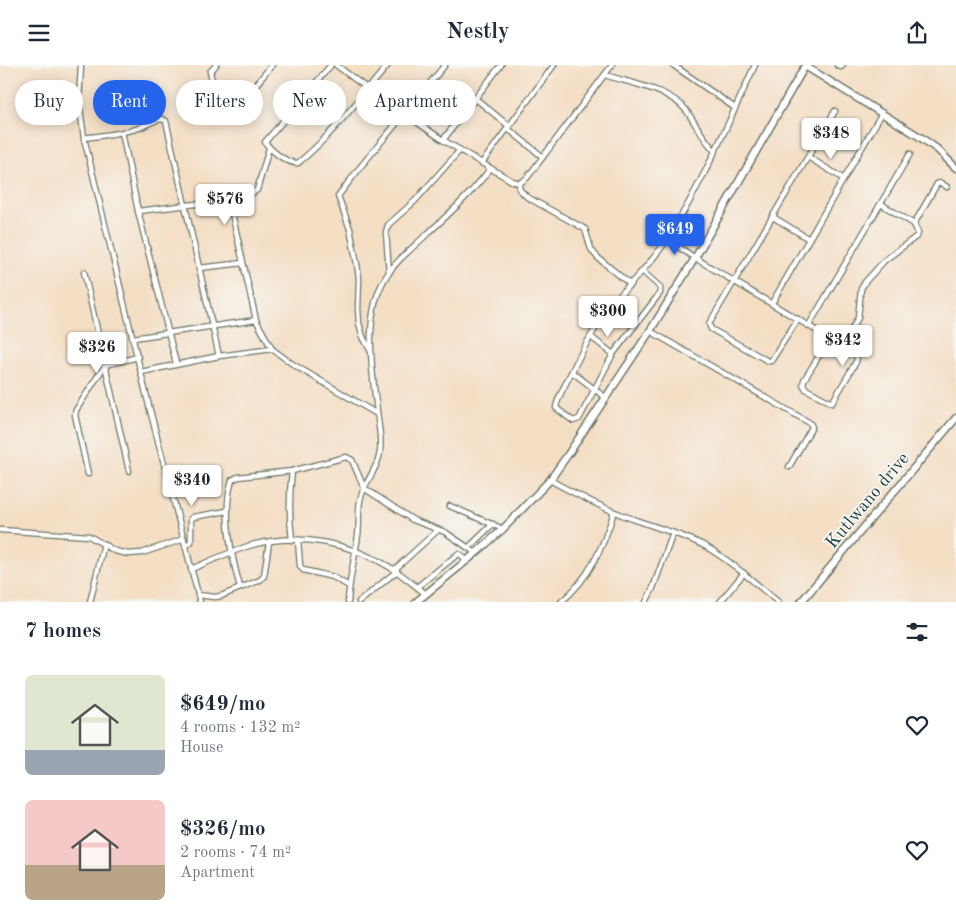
<!DOCTYPE html>
<meta charset="utf-8">
<style>
body{margin:0;font-family:"Old Standard TT",serif;background:#f6f6f7;color:#1f2937;height:100vh;display:flex;flex-direction:column;font-size:19px;white-space:nowrap}
*{box-sizing:border-box;margin:0}
p{font-size:16px;color:#747a83}
.icon{flex:none;width:28px;height:28px;fill:none;stroke:currentColor;stroke-width:2;stroke-linecap:round;stroke-linejoin:round}
.map{position:relative;height:537px;overflow:hidden}
.drawer{display:flex;flex-direction:column;background:#fff;flex:1}
.drawer>*{flex:none}
.banner{position:absolute;left:15px;top:15px;width:500px;height:45px;display:flex;gap:10px}
.price{position:absolute;translate:-50% -42px;padding:0 11px;border-radius:5px;background:#fff;color:#222;font-size:16px;line-height:32px;filter:drop-shadow(0 1px 2px #0008)}
.price::after{content:'';position:absolute;left:50%;top:30px;width:15px;height:11px;margin-left:-8px;background:inherit;clip-path:polygon(0 0,100% 0,50% 100%)}
.price.current{background:#2563eb;color:#fff}
ul{padding:0;list-style:none}
li{display:flex;align-items:center;gap:15px;height:125px;padding:0 25px}
li span{display:grid;place-items:center;flex:none;width:140px;height:100px;border-radius:8px;color:#555}
li>.icon{margin-inline-start:auto}
span .icon{width:60px;height:60px;fill:#fffc;stroke-width:1}
li b{font-size:21px}
h2{display:flex;justify-content:space-between;align-items:center;height:60px;padding:0 25px;font-size:21px}
.tag{padding:0 18px;border-radius:22px;background:#fff;box-shadow:0 2px 12px #0003;font-size:18px;line-height:45px}
.tag.current{background:#2563eb;color:#fff}
header{display:flex;justify-content:space-between;align-items:center;height:65px;padding:0 25px;background:#fff;font-size:22px;font-weight:700}
.map>svg:first-child{display:block}
.lines{fill:none;stroke-linecap:round;stroke-linejoin:round}
.street-casing{stroke:#6a7566;stroke-width:7}
.secondary-casing{stroke:#6a7566;stroke-width:9}
.street{stroke:#fff;stroke-width:4.5}
.secondary{stroke:#fff;stroke-width:6}
.labels{text-anchor:middle;stroke-width:4;stroke-linejoin:round;paint-order:stroke}
.street-label{font-size:18px;fill:#1f3d34;stroke:#f6f6f2}
</style>
<header><svg class="icon" aria-label="menu" viewBox="0 0 24 24"><path d="M4 6h16M4 12h16M4 18h16"/></svg>Nestly<svg class="icon" aria-label="share" viewBox="0 0 24 24"><path d="M12 15V3M7 8l5-5 5 5M5 13v7h14v-7"/></svg></header>
<div class="map">
<svg width="956" height="537" viewBox="0 0 956 537">
<rect width="100%" height="100%" fill="#f6f6f2"/>
<filter id="ink" filterUnits="userSpaceOnUse"><feTurbulence type="fractalNoise" baseFrequency=".02" numOctaves="2"/><feDisplacementMap in="SourceGraphic" scale="10" xChannelSelector="R" yChannelSelector="G"/><feConvolveMatrix kernelMatrix="1 2 1 2 8 2 1 2 1" color-interpolation-filters="sRGB"/></filter>
<filter id="wash" filterUnits="userSpaceOnUse"><feTurbulence type="fractalNoise" baseFrequency=".0096" numOctaves="4" result="noise"/><feDisplacementMap in="SourceGraphic" scale="20" xChannelSelector="R" yChannelSelector="G"/><feGaussianBlur stdDeviation="1.12" result="paint"/><feColorMatrix in="noise" values="0 0 0 0 0 0 0 0 0 0 0 0 0 0 0 0 0 1.4 0 .05"/><feComposite in="paint" operator="in"/></filter>
<g filter="url(#wash)">
<rect width="100%" height="100%" fill="#f4dec4"/>
</g>
<g filter="url(#ink)">
<g class="lines">
<defs>
<g id="street">
<path d="M81,0L79,36L84,73L150,345L200,537"/>
<path d="M216,0L210,7L212,15L237,34L241,35L246,32L272,0"/>
<path d="M331,0L265,77C271,86 288,99 298,98C325,76 346,50 368,24L336,0"/>
<path d="M388,0L368,24L443,75L512,116L520,118L527,113L612,0"/>
<path d="M673,0L735,43"/>
<path d="M837,0L841,2L843,0"/>
<path d="M605,10C630,18 669,24 686,45C696,59 703,74 715,86"/>
<path d="M476,34L509,61"/>
<path d="M507,63L543,92"/>
<path d="M122,67L138,146L176,298"/>
<path d="M84,73C102,70 122,69 139,63C147,60 153,55 162,54L166,56L219,291"/>
<path d="M443,75L501,0"/>
<path d="M808,92L844,114"/>
<path d="M482,98L554,0"/>
<path d="M520,118L519,124L527,132L585,164L591,184L597,192L631,220"/>
<path d="M229,135L244,133L257,125L269,83"/>
<path d="M881,139L914,159L937,119L941,118L947,122"/>
<path d="M138,146L229,135L256,255"/>
<path d="M773,152L809,174"/>
<path d="M667,174L695,193L854,288L857,293L856,297L832,338L806,324L803,319L804,315L830,273"/>
<path d="M199,203L243,198"/>
<path d="M642,206L660,222V228L613,289L579,354L573,356L556,343C557,333 565,321 569,312C582,286 596,259 614,237C632,216 653,197 668,173C702,119 728,59 755,0"/>
<path d="M84,207L129,406"/>
<path d="M389,208L386,167L388,160L415,136L460,85"/>
<path d="M772,238L882,48"/>
<path d="M798,254L771,296H768L711,264L709,259L835,46"/>
<path d="M809,260L910,89"/>
<path d="M650,266L810,358L812,362L789,402"/>
<path d="M591,272L613,289"/>
<path d="M133,273L256,255L272,284L294,300L377,349"/>
<path d="M842,281L858,253L861,224L865,217L885,195L917,171L918,168L914,159"/>
<path d="M370,285L363,272L359,258L358,244L359,213L357,199L350,164L338,131L362,100L445,0"/>
<path d="M141,307L219,291L272,284"/>
<path d="M572,307L606,333"/>
<path d="M292,406C289,430 289,451 292,475"/>
<path d="M88,409L75,350L76,345L105,300L138,292"/>
<path d="M550,415C577,430 604,444 633,454C657,463 682,469 705,481C732,497 754,517 778,537"/>
<path d="M450,441L503,464"/>
<path d="M0,465L89,471L115,486L128,489L142,488L184,474"/>
<path d="M298,475L300,501L303,505L333,512L349,521"/>
<path d="M185,480L191,477V454L193,452L227,446"/>
<path d="M468,483L493,459"/>
<path d="M191,504C211,496 231,486 252,480C299,467 351,478 393,504C404,511 415,521 426,529"/>
<path d="M394,505L438,465"/>
<path d="M240,522C231,490 222,447 232,415L238,412L292,406L346,392L352,395L364,423L413,455L445,467L476,488"/>
<path d="M417,522L458,489L461,490L467,496"/>
<path d="M198,530L215,532L221,531L260,515L264,511L269,477"/>
<path d="M90,537L104,479"/>
<path d="M348,537C349,514 355,493 358,470C360,457 357,444 361,432C365,416 378,404 380,387C382,374 378,359 377,346C372,308 364,255 382,219C391,200 409,186 424,172C448,150 471,129 490,104"/>
<path d="M359,537L397,506"/>
<path d="M561,537C590,513 603,482 614,447"/>
<path d="M646,537L653,523L673,468"/>
<path d="M720,537L744,508"/>
</g>
<g id="secondary">
<path d="M416,537L476,488L503,464L550,415L569,388L650,266L695,193L805,1L920,72L937,84L956,103"/>
<path d="M801,537L956,353"/>
</g>
</defs>
<use href="#street" class="street-casing"/>
<use href="#secondary" class="secondary-casing"/>
<use href="#street" class="street"/>
<use href="#secondary" class="secondary"/>
</g>
</g>
<g class="labels">
<g class="street-label">
<text transform="translate(867 435) rotate(-50)" y="6">Kutlwano drive</text>
</g>
</g>
</svg>
<b class="price" style="left:831px;top:95px">$348</b>
<b class="price" style="left:225px;top:161px">$576</b>
<b class="price current" style="left:675px;top:191px">$649</b>
<b class="price" style="left:608px;top:273px">$300</b>
<b class="price" style="left:843px;top:302px">$342</b>
<b class="price" style="left:97px;top:309px">$326</b>
<b class="price" style="left:192px;top:442px">$340</b>
<div class="banner">
<a class="tag">Buy</a>
<a class="tag current">Rent</a>
<a class="tag">Filters</a>
<a class="tag">New</a>
<a class="tag">Apartment</a>
</div>
</div>
<section class="drawer">
<h2>7 homes<svg class="icon" aria-label="filters" viewBox="0 0 24 24"><path d="M4 7h16M4 17h16"/><circle cx="9" cy="7" r="2"/><circle cx="15" cy="17" r="2"/></svg></h2>
<ul>
<li><span style="background:linear-gradient(#dfe7d0 75%,#9aa5b1 0)"><svg class="icon" aria-label="home" viewBox="0 0 24 24"><path d="M3 11l9-7 9 7M6 9v11h12V9"/></svg></span><div><b>$649/mo</b><p>4 rooms · 132 m²</p><p>House</p></div><svg class="icon" aria-label="heart" viewBox="0 0 24 24"><path d="M12 20l-8-8c-3-5 5-10 8-4 3-6 11-1 8 4z"/></svg></li>
<li><span style="background:linear-gradient(#f6c9c9 65%,#b9a48a 0)"><svg class="icon" aria-label="home" viewBox="0 0 24 24"><path d="M3 11l9-7 9 7M6 9v11h12V9"/></svg></span><div><b>$326/mo</b><p>2 rooms · 74 m²</p><p>Apartment</p></div><svg class="icon" aria-label="heart" viewBox="0 0 24 24"><path d="M12 20l-8-8c-3-5 5-10 8-4 3-6 11-1 8 4z"/></svg></li>
</ul>
</section>
